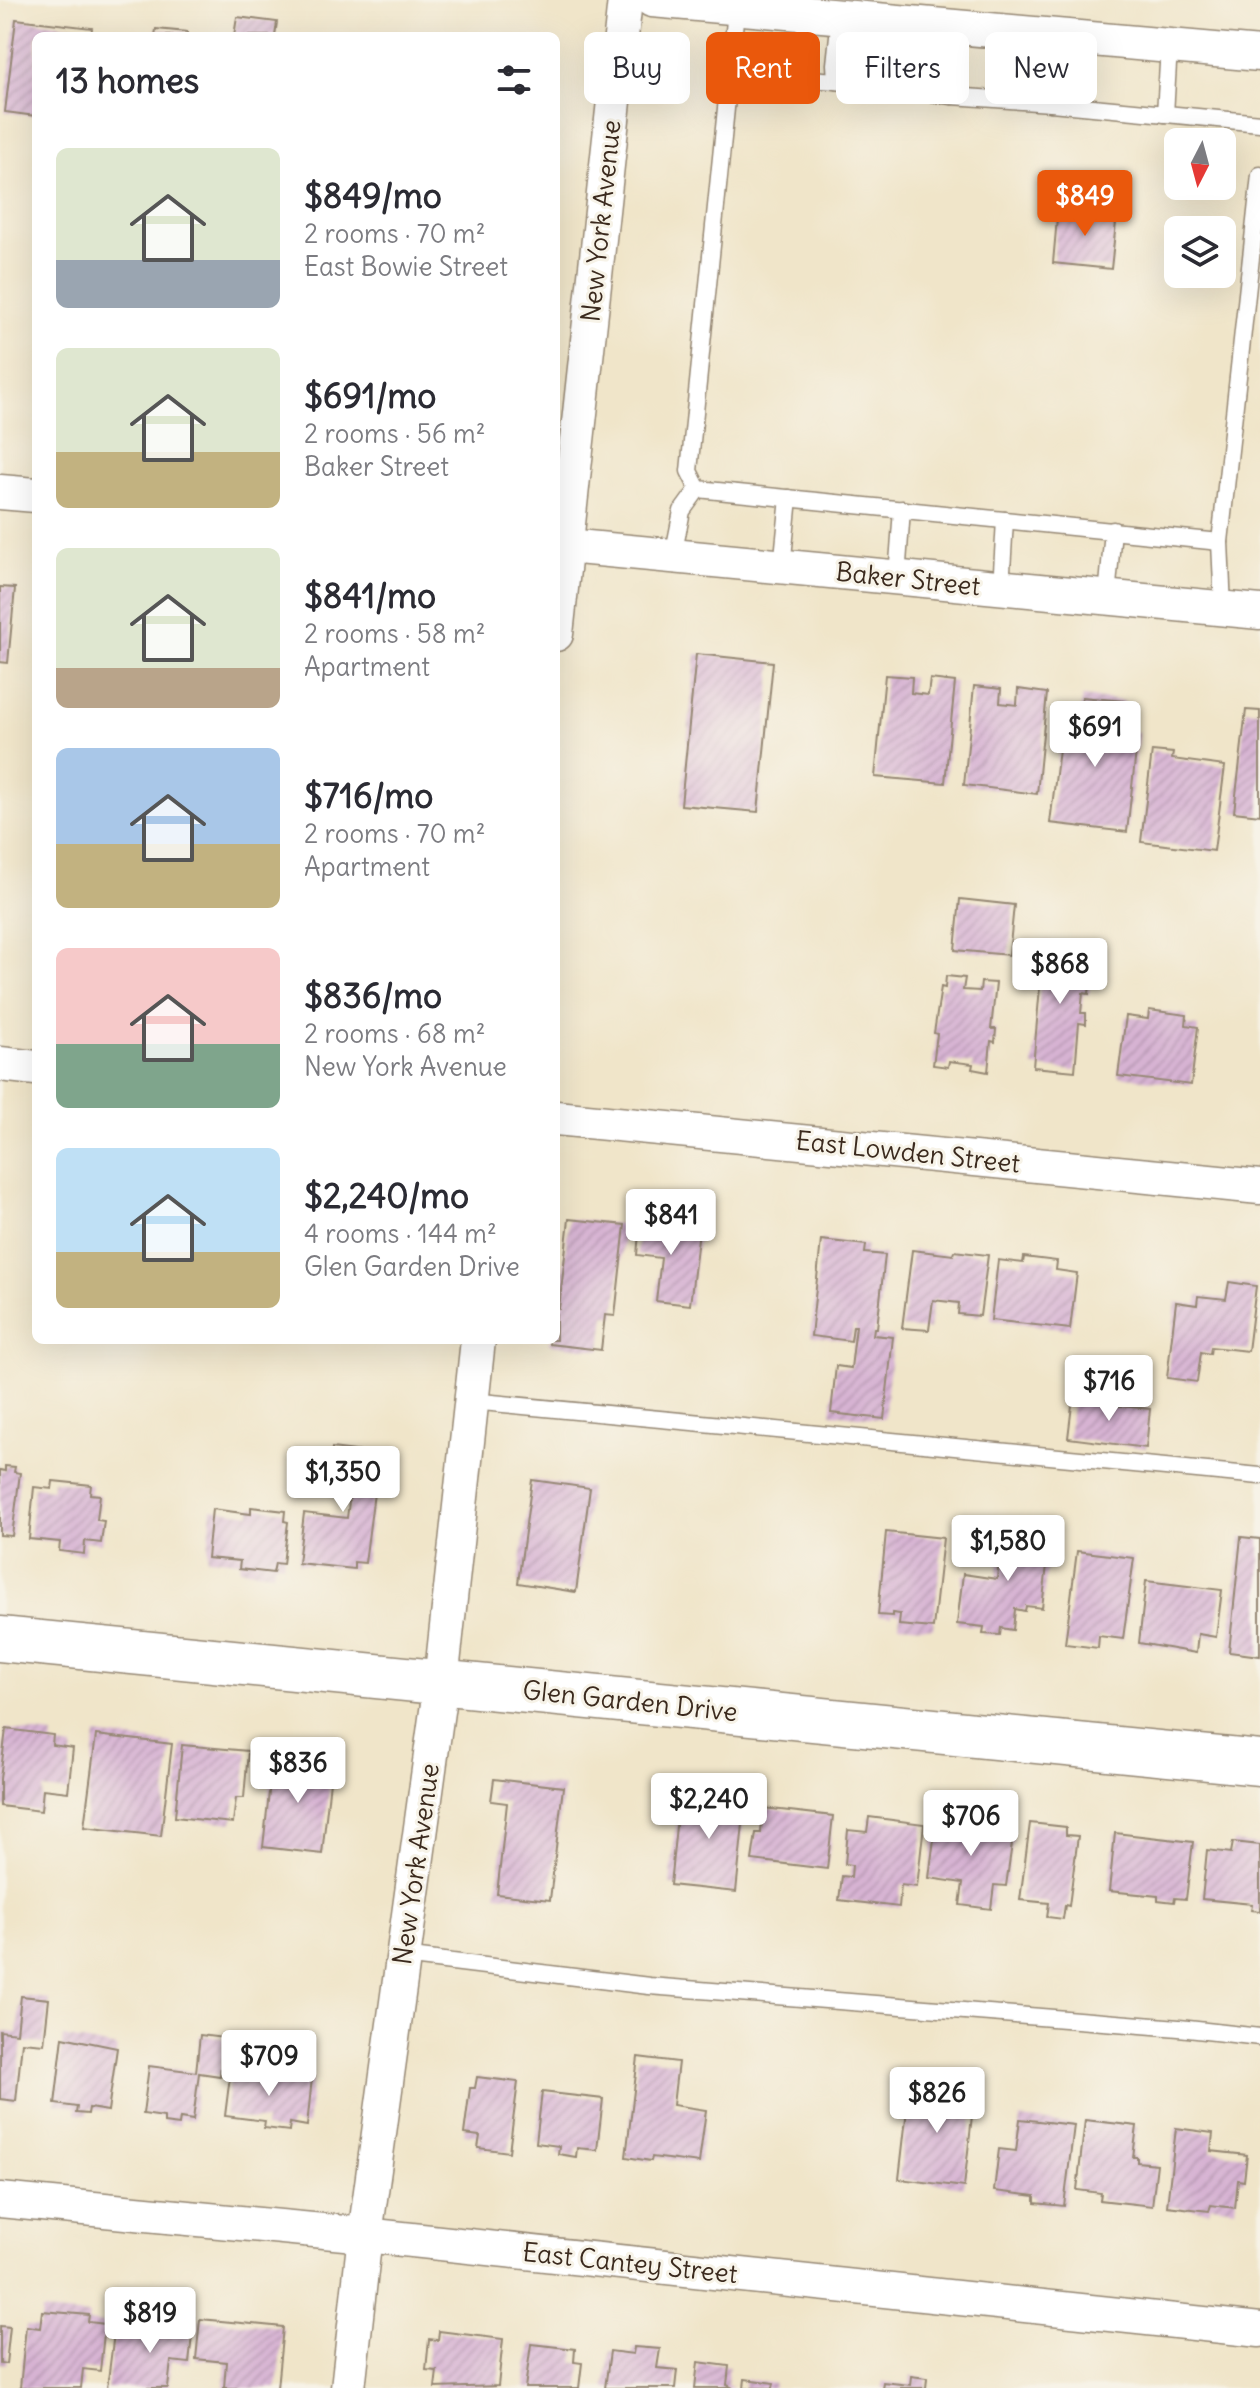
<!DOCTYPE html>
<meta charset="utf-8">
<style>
body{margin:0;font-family:Delius,sans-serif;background:#f2f2f3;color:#2b2b33;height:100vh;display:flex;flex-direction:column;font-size:30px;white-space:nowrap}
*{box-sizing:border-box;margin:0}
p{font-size:26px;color:#7c7c81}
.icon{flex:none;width:44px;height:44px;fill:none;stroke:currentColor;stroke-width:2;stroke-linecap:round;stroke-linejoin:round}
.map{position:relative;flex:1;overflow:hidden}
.details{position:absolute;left:32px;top:32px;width:528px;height:1312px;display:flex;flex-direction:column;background:#fff;border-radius:12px;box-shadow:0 8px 32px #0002}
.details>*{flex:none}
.guide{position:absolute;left:584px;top:32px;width:556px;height:72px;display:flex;gap:16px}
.needle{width:52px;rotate:186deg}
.tools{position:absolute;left:1164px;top:128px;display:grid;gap:16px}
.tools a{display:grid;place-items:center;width:72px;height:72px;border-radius:12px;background:#fff;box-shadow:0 8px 32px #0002;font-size:40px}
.price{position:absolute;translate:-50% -68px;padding:0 18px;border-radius:8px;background:#fff;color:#222;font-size:26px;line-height:52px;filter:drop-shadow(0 2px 4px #0008)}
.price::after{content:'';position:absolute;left:50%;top:48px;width:24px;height:18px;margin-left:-12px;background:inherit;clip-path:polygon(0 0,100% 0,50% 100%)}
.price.on{background:#ea580c;color:#fff}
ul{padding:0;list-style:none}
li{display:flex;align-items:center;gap:24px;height:200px;padding:0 24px}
li span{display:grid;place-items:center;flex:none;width:224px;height:160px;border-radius:12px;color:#555}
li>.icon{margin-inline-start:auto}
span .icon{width:96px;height:96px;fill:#fffc;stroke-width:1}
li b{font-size:34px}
h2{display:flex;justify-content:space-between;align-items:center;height:96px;padding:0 24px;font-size:34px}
.pill{padding:0 28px;border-radius:12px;background:#fff;box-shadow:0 8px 32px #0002;font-size:28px;line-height:72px}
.pill.on{background:#ea580c;color:#fff}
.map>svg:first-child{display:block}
.building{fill:url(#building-hatch)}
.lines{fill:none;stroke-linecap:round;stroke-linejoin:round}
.lane-casing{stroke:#968874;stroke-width:19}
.street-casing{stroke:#968874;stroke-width:37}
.secondary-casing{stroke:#968874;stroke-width:47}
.lane{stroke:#fff;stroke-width:16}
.street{stroke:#fff;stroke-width:34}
.secondary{stroke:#fff;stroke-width:44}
.labels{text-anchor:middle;stroke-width:6;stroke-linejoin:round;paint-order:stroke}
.street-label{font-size:26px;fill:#3b2a1e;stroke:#f7f3e8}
</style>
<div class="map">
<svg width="1260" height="2388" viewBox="0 0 1260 2388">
<defs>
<pattern id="building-hatch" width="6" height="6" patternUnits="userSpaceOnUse" patternTransform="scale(2)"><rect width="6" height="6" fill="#d7b3d3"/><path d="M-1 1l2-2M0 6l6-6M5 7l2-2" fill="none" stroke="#b99ab5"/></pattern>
</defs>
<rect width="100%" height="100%" fill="#f7f3e8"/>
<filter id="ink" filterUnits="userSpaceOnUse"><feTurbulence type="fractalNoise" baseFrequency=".0125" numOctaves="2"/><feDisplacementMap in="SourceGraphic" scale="16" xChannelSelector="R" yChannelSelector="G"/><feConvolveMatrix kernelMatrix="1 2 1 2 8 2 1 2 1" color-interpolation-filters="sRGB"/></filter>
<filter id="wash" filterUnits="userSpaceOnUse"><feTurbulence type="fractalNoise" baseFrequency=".006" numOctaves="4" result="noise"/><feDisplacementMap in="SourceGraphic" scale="32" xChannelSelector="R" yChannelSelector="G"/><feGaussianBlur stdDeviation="1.8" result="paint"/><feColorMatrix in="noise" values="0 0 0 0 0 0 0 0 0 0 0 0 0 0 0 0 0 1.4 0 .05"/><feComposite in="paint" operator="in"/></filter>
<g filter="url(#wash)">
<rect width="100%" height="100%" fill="#f0e5c9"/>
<g id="blocks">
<g class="building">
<path d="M237,17L277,22L275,36H234Z"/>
<path d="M16,19L92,28L91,36H36V116L5,112Z"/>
<path d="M156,29L187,32V36H155Z"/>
<path d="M1058,207L1117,213L1111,269L1053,263Z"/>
<path d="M0,587L15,588L8,663L0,662Z"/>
<path d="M696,654L773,662L758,812L681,805Z"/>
<path d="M885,675L912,677L911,693L928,695L930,679L955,682L945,783L875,777Z"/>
<path d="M974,686L1001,689L1000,703L1017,705L1018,689L1047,693L1037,794L964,785Z"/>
<path d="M1082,697L1124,701L1121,731L1138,733L1127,832L1050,823L1062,725L1079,727Z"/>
<path d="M1246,710L1260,711V815L1234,812Z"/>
<path d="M1152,751L1173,753L1172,759L1225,766L1214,851L1141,842Z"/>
<path d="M960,899L1014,905L1009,955L955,950Z"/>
<path d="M1044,941L1086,945L1083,983H1090L1089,994L1083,993L1081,1013H1086V1024L1079,1023L1075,1071L1033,1067Z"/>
<path d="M946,976L965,978L963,990L980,991L981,982L996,983L991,1029H996L995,1042L991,1041L988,1072L972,1069L973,1064L949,1061L948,1067L933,1065L937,1034L934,1033L941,987L945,988Z"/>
<path d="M1149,1010L1187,1015L1186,1025L1198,1027L1191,1085L1118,1076L1126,1016L1148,1019Z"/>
<path d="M659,1215L683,1218L682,1228L699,1230L690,1305L656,1301L661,1258L637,1255L640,1222L658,1224Z"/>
<path d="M569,1219L625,1225L615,1316L605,1315L601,1350L549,1344V1340H556V1308L559,1309Z"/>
<path d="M821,1240L866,1245L865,1253L885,1255L877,1328H874L873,1335L893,1337L884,1419L831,1413L836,1366L851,1368L856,1326H853L851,1341L811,1336Z"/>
<path d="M912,1250L953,1255L954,1251L988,1255L980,1316L958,1314L959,1303L933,1300L929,1330L902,1328Z"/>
<path d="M1024,1257L1057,1261L1056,1270L1077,1273L1070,1329L991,1320L998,1260L1023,1263Z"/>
<path d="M1229,1282L1256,1286L1248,1351L1211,1347L1210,1354L1201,1352L1197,1382L1167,1378L1176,1302L1197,1305L1198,1296L1226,1299Z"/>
<path d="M1073,1397L1102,1400V1404L1150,1409L1146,1448L1068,1438Z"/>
<path d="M332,1448L379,1454L365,1563L354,1562V1569L298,1563L304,1513L347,1518L350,1494L326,1492Z"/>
<path d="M5,1466L15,1467L14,1472L20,1473L12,1536L0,1535V1470L5,1471Z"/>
<path d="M532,1480L590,1488L576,1592L518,1583Z"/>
<path d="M53,1481L91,1485L90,1494L100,1495L97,1520L104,1521L101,1543L85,1541L84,1554L59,1551L60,1542L29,1539L34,1487L52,1489Z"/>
<path d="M251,1507L285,1511L284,1521L288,1522L283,1564L275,1563L273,1573L239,1569L240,1561L207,1558L212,1509L251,1514Z"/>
<path d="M1014,1521L1038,1524L1037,1530L1051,1531L1042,1608L1026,1606L1025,1611L1015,1609L1013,1630L1001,1628L1000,1635L983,1634L984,1627L957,1624L963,1574L997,1579L999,1558L1010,1560Z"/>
<path d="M886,1532L943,1538L933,1628L899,1625L900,1614L892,1613V1616L878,1615Z"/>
<path d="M1241,1537L1260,1539V1656L1229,1652Z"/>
<path d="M1077,1551L1134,1558L1123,1639L1099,1636L1098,1648L1065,1644Z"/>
<path d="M1146,1581L1222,1590L1216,1637L1198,1634L1196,1653L1139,1643Z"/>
<path d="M6,1729L53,1735L52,1745L73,1748L68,1792L43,1789L41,1811L0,1806V1779Z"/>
<path d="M96,1735L172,1744L161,1836L84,1827Z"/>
<path d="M182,1745L248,1751L244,1798H236L233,1823L175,1817Z"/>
<path d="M273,1756L332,1763L322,1854L263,1847Z"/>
<path d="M494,1779L563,1787L550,1900L497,1894L507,1803L491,1801Z"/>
<path d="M702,1790L746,1795L736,1892L670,1885L679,1797L700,1800Z"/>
<path d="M763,1808L833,1816L827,1869L752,1860L756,1833H761Z"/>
<path d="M951,1813L989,1818L987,1829L993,1830V1835L1013,1837L1006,1886L994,1885L991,1909L960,1905L963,1883L929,1878L936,1823L950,1824Z"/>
<path d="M869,1817L924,1824L917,1887L901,1885L899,1907L839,1900L842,1876L851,1877L852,1865L845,1864L848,1830L867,1832Z"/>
<path d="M1030,1823L1066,1827V1835L1078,1836L1069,1906L1065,1905L1063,1919L1047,1917L1049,1903L1020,1900Z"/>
<path d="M1115,1833L1193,1842L1186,1899L1175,1898L1174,1902L1158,1900V1896L1109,1891Z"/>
<path d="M1233,1842L1260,1845V1911L1251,1910L1252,1904L1202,1899L1207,1850L1231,1853Z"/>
<path d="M21,1996L49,1999L44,2044L22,2042L16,2101L0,2099V2031L17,2033Z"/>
<path d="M200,2035L224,2038L220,2076L199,2073L193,2120L180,2118L179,2125L164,2123V2117L143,2114L149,2066L196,2072Z"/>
<path d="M63,2037L117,2048L108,2111L89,2108L88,2114L76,2113L77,2107L55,2104Z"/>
<path d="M638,2057L678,2062L673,2105L706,2110L699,2163L652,2157L651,2161L626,2157Z"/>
<path d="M231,2068L312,2078L307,2126L290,2123L289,2131L264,2128L265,2121L225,2116Z"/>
<path d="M477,2077L518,2082L509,2152L478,2148L480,2136L464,2134L470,2088H475Z"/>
<path d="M910,2083L965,2089L964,2097L974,2098L964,2187L899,2179Z"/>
<path d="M542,2092L603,2099L597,2150L577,2148L576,2157L558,2154L559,2146L536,2143Z"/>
<path d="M1020,2119L1074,2125L1064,2206L1035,2203V2196L994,2191L999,2149L1016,2151Z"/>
<path d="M1085,2120L1137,2126L1133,2157H1137V2162L1157,2164L1152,2206L1100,2200L1101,2193L1077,2190Z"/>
<path d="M1176,2128L1213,2133L1211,2151L1247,2155L1244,2181L1238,2180L1235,2208L1211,2205L1209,2211L1167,2206Z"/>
<path d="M42,2311L89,2315L88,2322L105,2324L100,2371L83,2369L81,2388H20L26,2326L40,2328Z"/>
<path d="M173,2315L194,2317L189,2363L171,2361L168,2388H107L114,2333L140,2336L141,2323L171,2327Z"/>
<path d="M200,2319L283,2327L277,2388H224L226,2362L196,2359Z"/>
<path d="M0,2326L10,2327L6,2364L0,2363Z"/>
<path d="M439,2331L503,2339L498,2386L435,2388L437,2371L426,2370L429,2339L438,2340Z"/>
<path d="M531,2344L575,2349L574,2362L582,2363L579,2388H525Z"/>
<path d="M634,2347L660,2349L657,2368L677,2370L675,2388H605L610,2351L633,2354Z"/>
<path d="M698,2362L729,2366L727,2385L733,2388H695Z"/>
<path d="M911,2376L927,2378L926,2388H882L883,2382L910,2385Z"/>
<path d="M745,2379L774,2383L773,2388H744Z"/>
</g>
</g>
</g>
<g filter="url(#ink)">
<use href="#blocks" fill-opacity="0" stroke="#968874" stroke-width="2"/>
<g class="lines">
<defs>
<g id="lane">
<path d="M733,73L732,54L736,8"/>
<path d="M836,81L835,64L840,17"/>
<path d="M952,96L958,28"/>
<path d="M1051,103L1054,37"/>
<path d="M1165,114L1169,47"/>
<path d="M1260,123L1051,103L952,96L836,81L733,73L729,79L689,471L698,489L1220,542L1260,175"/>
<path d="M1220,542L1223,608"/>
<path d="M673,556L682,511L698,489"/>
<path d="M782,567L789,498"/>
<path d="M897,577L902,509"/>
<path d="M1001,588L1005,520"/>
<path d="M1107,597L1113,530"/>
<path d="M471,1401L1260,1476"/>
<path d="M403,1956L649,1986L1179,2028L1260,2037"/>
</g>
<g id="street">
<path d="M652,0L1260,54"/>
<path d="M0,492L36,495"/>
<path d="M556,545L1260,612"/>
<path d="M556,634L625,0"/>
<path d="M0,1064L36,1068"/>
<path d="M556,1118L1260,1187"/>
<path d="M0,2200L365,2235L1260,2330"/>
<path d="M348,2388L365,2235L441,1682L478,1340"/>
</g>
<path id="secondary" d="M0,1639L1260,1763"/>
</defs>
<use href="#lane" class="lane-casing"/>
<use href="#street" class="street-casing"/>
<use href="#secondary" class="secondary-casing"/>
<use href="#lane" class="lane"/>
<use href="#street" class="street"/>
<use href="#secondary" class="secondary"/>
</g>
</g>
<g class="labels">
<g class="street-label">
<text transform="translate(601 221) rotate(-84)" y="9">New York Avenue</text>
<text transform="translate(908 579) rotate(6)" y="9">Baker Street</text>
<text transform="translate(908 1152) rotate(6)" y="9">East Lowden Street</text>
<text transform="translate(630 1701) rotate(6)" y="9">Glen Garden Drive</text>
<text transform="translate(416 1864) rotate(-82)" y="9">New York Avenue</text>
<text transform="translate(630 2263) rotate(6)" y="9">East Cantey Street</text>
</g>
</g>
</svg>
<div class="tools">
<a><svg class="needle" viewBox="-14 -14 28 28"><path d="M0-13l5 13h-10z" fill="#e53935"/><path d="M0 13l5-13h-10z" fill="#7c7c81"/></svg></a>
<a><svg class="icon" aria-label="layers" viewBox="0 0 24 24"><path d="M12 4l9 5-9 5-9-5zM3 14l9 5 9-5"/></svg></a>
</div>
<b class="price on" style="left:1085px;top:238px">$849</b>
<b class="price" style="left:1095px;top:769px">$691</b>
<b class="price" style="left:1060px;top:1006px">$868</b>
<b class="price" style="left:671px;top:1257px">$841</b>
<b class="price" style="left:1109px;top:1423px">$716</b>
<b class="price" style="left:343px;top:1514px">$1,350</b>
<b class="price" style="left:1008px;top:1583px">$1,580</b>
<b class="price" style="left:298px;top:1805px">$836</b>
<b class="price" style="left:709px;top:1841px">$2,240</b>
<b class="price" style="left:971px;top:1858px">$706</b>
<b class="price" style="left:269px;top:2098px">$709</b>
<b class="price" style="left:937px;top:2135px">$826</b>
<b class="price" style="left:150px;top:2355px">$819</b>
<div class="guide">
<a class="pill">Buy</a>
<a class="pill on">Rent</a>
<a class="pill">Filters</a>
<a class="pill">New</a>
</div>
<section class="details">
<h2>13 homes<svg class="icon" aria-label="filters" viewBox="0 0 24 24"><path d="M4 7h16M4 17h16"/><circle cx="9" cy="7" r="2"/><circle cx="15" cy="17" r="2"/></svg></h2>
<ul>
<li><span style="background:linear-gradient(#dfe7d0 70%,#9aa5b1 0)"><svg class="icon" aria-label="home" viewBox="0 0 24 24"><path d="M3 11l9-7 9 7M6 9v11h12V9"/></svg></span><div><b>$849/mo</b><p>2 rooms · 70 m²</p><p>East Bowie Street</p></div></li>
<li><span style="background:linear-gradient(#dfe7d0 65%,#c2b280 0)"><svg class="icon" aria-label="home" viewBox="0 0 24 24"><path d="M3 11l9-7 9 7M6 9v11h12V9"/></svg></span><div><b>$691/mo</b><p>2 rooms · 56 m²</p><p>Baker Street</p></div></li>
<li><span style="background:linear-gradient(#dfe7d0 75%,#b9a48a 0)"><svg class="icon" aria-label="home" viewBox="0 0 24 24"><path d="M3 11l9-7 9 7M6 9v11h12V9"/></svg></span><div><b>$841/mo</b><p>2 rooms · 58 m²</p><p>Apartment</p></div></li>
<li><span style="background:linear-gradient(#a9c7e8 60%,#c2b280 0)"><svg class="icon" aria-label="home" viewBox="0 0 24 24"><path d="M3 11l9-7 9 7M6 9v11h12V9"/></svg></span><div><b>$716/mo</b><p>2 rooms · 70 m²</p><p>Apartment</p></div></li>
<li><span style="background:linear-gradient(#f6c9c9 60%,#7fa58c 0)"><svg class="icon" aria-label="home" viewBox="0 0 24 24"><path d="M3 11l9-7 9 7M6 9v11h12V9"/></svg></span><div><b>$836/mo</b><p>2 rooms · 68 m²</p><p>New York Avenue</p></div></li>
<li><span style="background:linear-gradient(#bfe0f5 65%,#c2b280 0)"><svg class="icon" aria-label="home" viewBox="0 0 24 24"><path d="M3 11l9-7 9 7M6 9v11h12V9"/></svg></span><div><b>$2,240/mo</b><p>4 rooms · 144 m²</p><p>Glen Garden Drive</p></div></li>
</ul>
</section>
</div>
